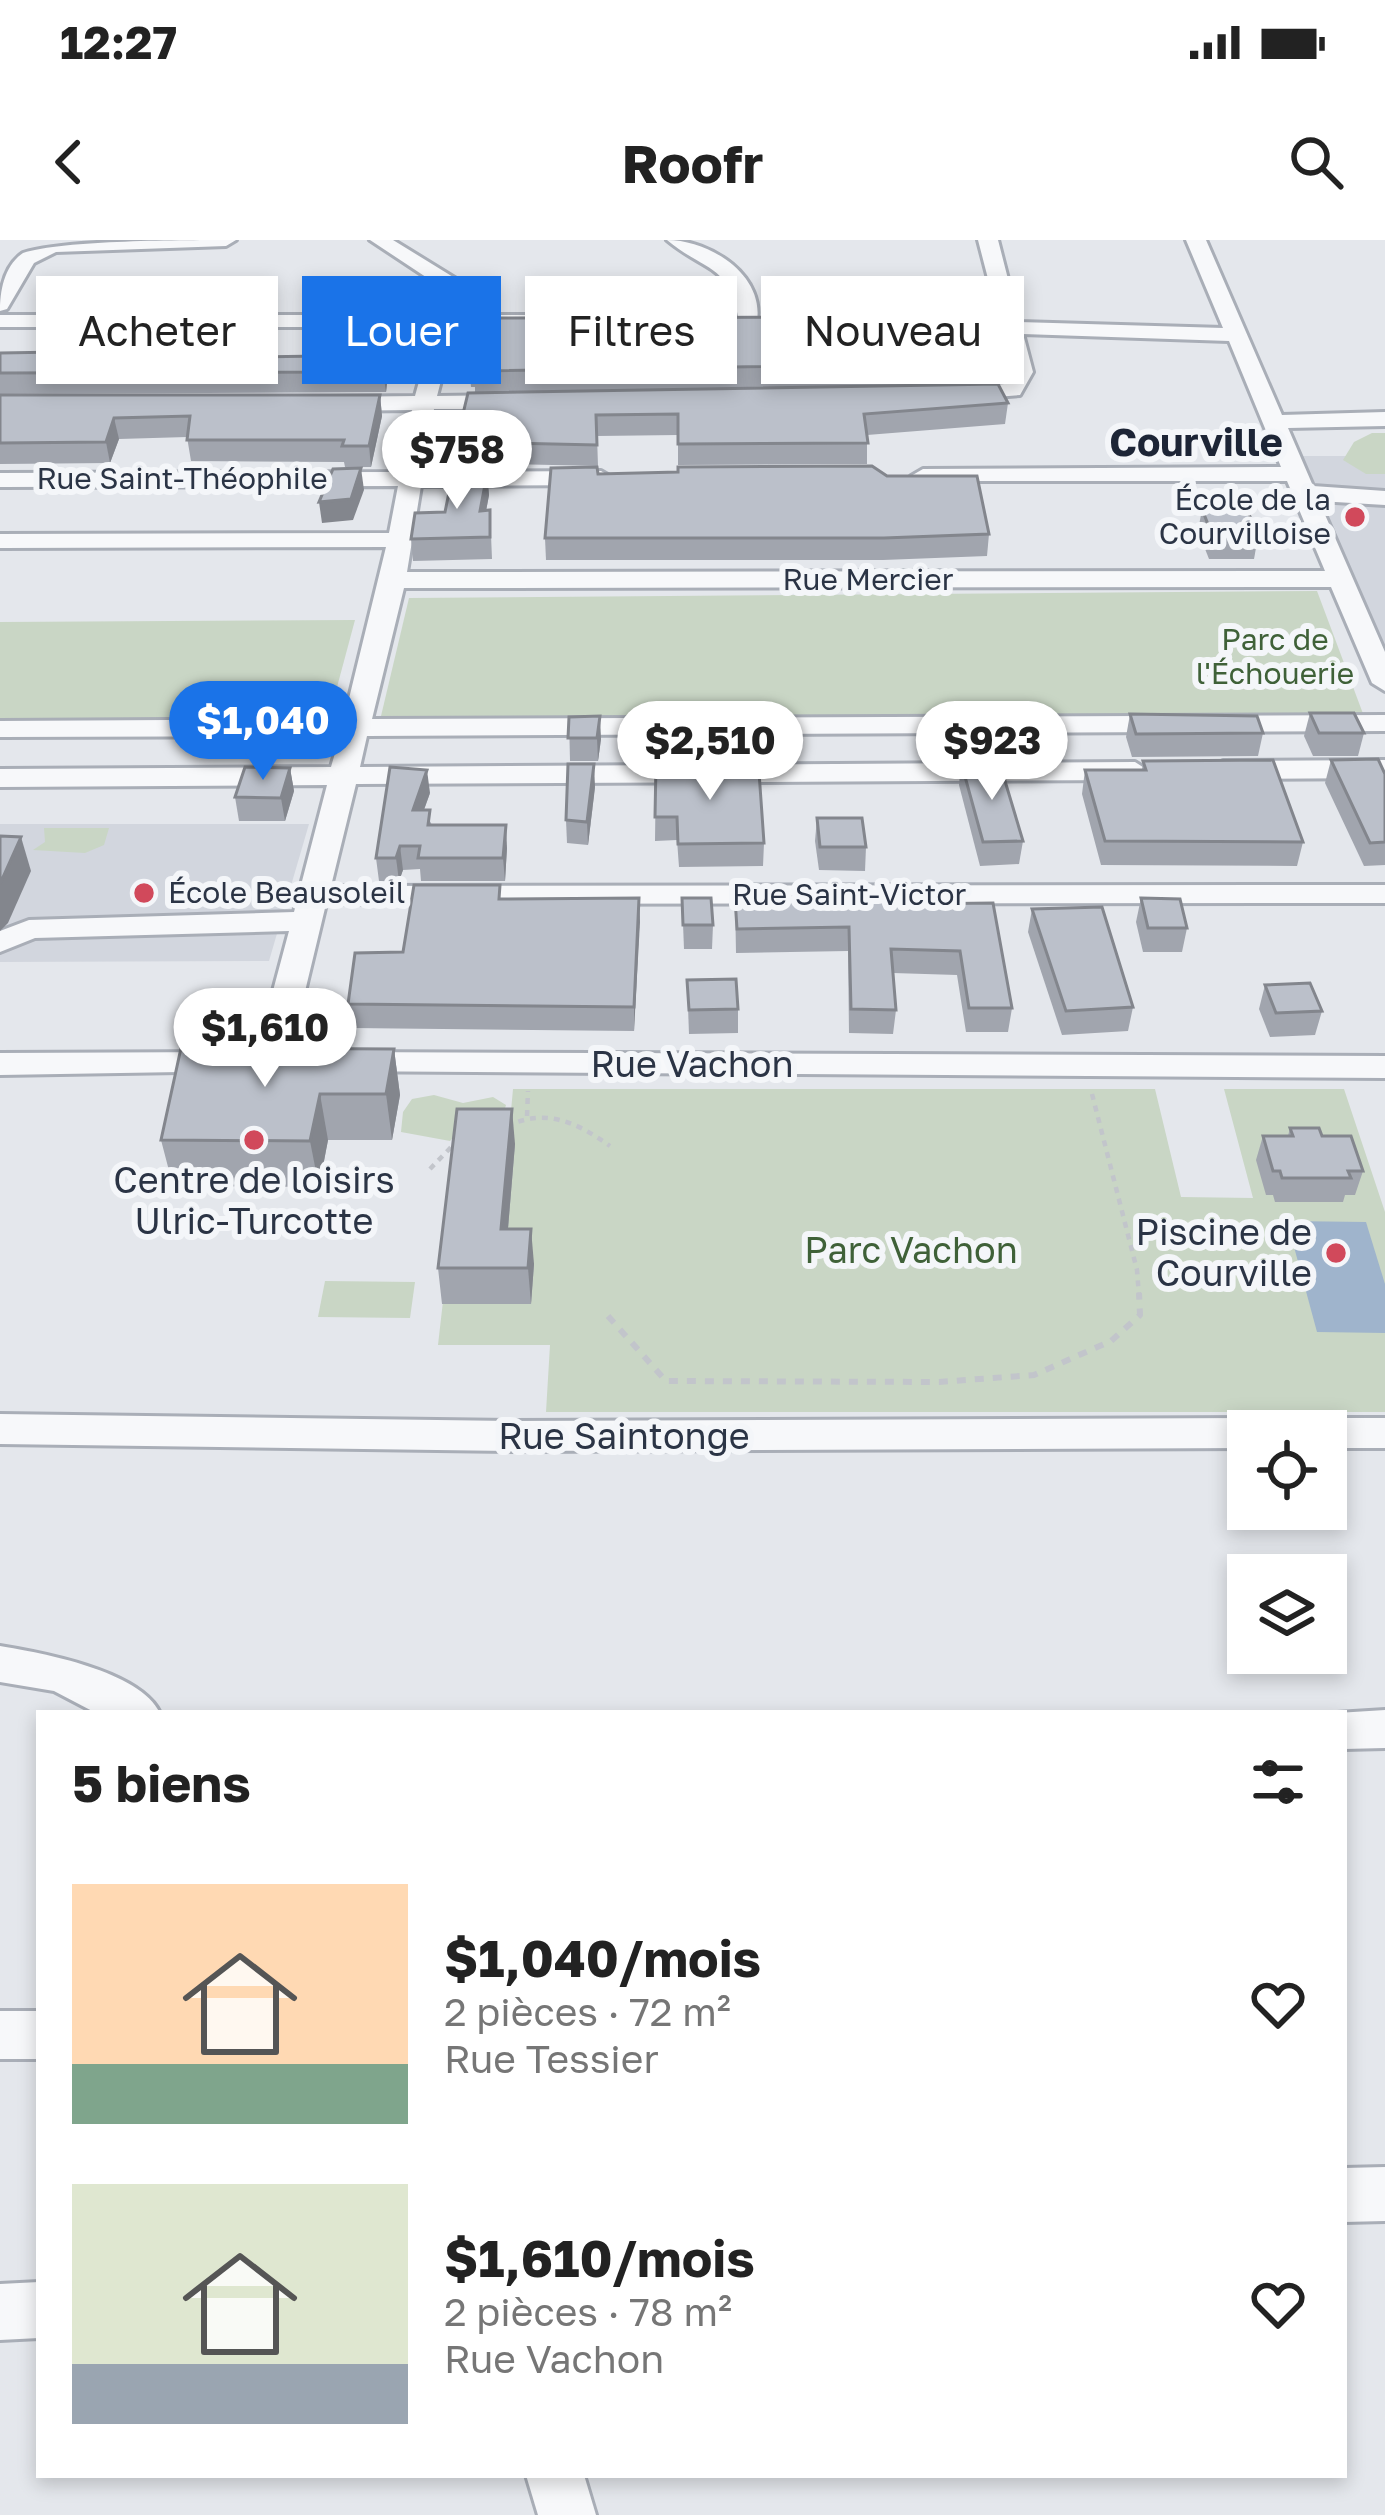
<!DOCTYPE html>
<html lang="fr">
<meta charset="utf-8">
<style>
body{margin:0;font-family:"Golos Text",sans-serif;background:#f6f6f6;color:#222;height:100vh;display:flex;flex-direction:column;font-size:45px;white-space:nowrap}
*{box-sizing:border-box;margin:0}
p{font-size:39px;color:#767676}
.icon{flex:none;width:66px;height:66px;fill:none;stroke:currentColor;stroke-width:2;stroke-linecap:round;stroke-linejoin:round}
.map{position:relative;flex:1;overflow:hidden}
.details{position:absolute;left:36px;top:1470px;width:1311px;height:768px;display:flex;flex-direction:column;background:#fff;border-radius:0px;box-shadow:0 6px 18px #0003}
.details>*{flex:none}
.guide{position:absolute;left:36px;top:36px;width:1314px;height:108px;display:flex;gap:24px}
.controls{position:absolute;left:1227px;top:1170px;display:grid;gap:24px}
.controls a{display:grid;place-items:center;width:120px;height:120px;border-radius:0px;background:#fff;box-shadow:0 6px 18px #0003;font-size:60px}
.price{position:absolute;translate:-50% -102px;padding:0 27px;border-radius:42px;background:#fff;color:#222;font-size:39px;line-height:78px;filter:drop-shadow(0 3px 6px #0008)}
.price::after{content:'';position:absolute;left:50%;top:72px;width:36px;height:27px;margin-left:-18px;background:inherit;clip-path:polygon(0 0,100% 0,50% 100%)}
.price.current{background:#1a73e8;color:#fff}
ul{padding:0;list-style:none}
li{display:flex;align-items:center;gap:36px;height:300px;padding:0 36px}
li span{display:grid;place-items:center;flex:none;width:336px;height:240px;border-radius:0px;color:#555}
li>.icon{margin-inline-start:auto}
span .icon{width:144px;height:144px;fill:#fffc;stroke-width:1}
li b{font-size:51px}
h2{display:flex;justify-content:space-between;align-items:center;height:144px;padding:0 36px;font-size:51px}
.chip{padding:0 42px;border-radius:0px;background:#fff;box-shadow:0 6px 18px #0003;font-size:42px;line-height:108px}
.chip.current{background:#1a73e8;color:#fff}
.status{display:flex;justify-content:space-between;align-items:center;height:84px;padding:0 60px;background:#fff;direction:ltr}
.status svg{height:33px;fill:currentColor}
header{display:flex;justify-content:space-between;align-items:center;height:156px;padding:0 36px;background:#fff;font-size:54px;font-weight:700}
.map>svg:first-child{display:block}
.built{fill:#d2d6de}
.green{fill:#c9d6c5}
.water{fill:#9fb4cc}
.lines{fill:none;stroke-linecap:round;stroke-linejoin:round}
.minor-casing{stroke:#a9aeb7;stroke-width:6}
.path-far1{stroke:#c2c5cb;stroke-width:4.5;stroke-dasharray:6 6;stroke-linecap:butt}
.path{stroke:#c2c5cb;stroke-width:6;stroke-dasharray:9 9;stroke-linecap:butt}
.minor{fill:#f7f8fa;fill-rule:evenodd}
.wall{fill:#a1a5ae}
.shaded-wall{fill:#83868d}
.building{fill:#bbc0ca;stroke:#83868d;stroke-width:3}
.poi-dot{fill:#d1495b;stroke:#f4f6f9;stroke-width:4.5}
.labels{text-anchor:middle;stroke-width:12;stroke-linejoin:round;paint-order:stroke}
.far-street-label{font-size:30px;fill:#2b3445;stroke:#f4f6f9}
.far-poi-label{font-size:30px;fill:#2b3445;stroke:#f4f6f9;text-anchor:end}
.far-park-label{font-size:30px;fill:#3f6138;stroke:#f4f6f9}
.street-label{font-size:36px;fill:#2b3445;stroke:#f4f6f9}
.poi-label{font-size:36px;fill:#2b3445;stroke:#f4f6f9}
.park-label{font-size:36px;fill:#3f6138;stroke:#f4f6f9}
.far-district-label{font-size:39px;font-weight:bold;fill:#1d2536;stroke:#f4f6f9}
</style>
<div class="status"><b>12:27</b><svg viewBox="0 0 49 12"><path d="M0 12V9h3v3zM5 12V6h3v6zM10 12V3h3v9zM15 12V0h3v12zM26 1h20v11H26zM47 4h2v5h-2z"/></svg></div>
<header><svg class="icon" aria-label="back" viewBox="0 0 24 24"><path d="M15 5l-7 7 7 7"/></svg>Roofr<svg class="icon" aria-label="search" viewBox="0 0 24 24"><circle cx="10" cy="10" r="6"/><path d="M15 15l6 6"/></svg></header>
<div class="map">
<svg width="1385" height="2275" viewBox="0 0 1385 2275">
<rect width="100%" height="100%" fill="#e4e7ec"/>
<g class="built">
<path d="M1296,216H1385V434Z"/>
<path d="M0,584H309L269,721L0,722Z"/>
</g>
<g class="green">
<path d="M1372,193H1385V234H1366L1343,220L1354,202Z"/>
<path d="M1317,351L1365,479L381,476L409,358Z"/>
<path d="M355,380L329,477L0,480V382Z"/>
<path d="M44,588H109L104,605L85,613L33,610L45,602Z"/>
<path d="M513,849H1155L1181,957L1253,958L1224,849H1344L1385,972V1172H546L550,1105H438L461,904H508Z"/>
<path d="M434,855L463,863L493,857L506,865L501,882L461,889L450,901L401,892L403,872L412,859Z"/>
<path d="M325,1041L415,1042L410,1078L318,1077Z"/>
</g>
<path class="water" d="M1287,981L1366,982L1385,1044V1093L1317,1092Z"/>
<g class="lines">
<defs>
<g id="minor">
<path d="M236,0L226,6L56,12L34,23L7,69L0,71C0,51 4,26 23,13C63,0 184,0 236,0Z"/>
<path d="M370,0H393L458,40V75H529L539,81L529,87H455L437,156L517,155L528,162L517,169H434L424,232L601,231L613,238L601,245L421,246L407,332L1325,331L1287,241H915L911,236L923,229L1281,227L1229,101L1023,94L1033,132L1020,155L945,161V151L1004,144L1011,132L1002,94L929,91L919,85L929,79L999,81L978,0H998L1019,82L1223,88L1186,0H1206L1282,175L1385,172V186L1288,188L1313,246L1385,251V265L1319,261L1385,412V451L1372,443L1331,347L404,348L372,479L1385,475V491L367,496L360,527L1135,522L1149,531L1135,540L356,544L331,646L1385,645V663L326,664L288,822L271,833L254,822L289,691L35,698L0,712V691L29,680L294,672L327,545L0,547V529L331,527L340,496L0,497V481L344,479L386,307L0,308V294L389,293L398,246L0,247V233L400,232L412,170L329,171L318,164L329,157L415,156L434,87H0V75H437L441,47Z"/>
<path d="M667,0C711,0 768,37 756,86L739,82C730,23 705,32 667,0Z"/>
<path d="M1385,520V538L1223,539L1209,530L1223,521Z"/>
<path d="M229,812L246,823L241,831L0,835V813Z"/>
<path d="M341,812L1385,816V838L329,831L324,823Z"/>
<path d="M0,1174L513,1181L1248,1178L1262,1182L1267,1191H1248V1208L513,1211L0,1204Z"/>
<path d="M1326,1178H1385V1208H1326V1191H1307L1312,1182Z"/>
<path d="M0,1406C43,1413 140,1431 160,1473H96L54,1451L0,1442Z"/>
<path d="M1385,1470V1508L1344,1509V1473H1337Z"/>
<rect x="0" y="1771" width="39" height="48"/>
<path d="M1385,1927V1981L1344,1982V1928Z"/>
<path d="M39,2042V2098L0,2100V2044Z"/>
<path d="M526,2235H584L596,2275H538Z"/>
</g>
</defs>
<use href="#minor" class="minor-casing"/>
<g class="path-far1">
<path d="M1092,854L1137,1030L1139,1056"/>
<path d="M527,876L528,851"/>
<path d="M507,886C547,868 576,882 610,906"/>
<path d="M430,929L457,901"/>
</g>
<path class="path" d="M608,1076L666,1141L939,1142L1034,1135L1111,1101L1140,1075L1139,1053"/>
<use href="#minor" class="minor"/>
</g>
<g class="wall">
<path d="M977,105L987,123L985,144L475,152V147H471L469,126Z"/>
<path d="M57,112L59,120L386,115L388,135L386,152L0,154V113Z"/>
<path d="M0,155H380L382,176L371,227H345L344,222L191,221L187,197L119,199L110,223L0,224Z"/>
<path d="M1008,163L1005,184L867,195V224L678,225V195L597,196L598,226L470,223L468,198H464L462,178Z"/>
<path d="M487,234L489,255L486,271L490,270L492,319L413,321L411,299Z"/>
<path d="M598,234L989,294L987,316L883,320H546L545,298Z"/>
<path d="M1202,269L1258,297L1254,319H1209L1198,291Z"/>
<path d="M1310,473L1364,493L1358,516H1313L1304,496Z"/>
<path d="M1130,474L1263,493L1258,516L1132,517L1126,497Z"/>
<path d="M569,477L601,499L598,521H570Z"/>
<path d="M657,478H719L720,520H657Z"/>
<path d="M950,479L984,495L981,518H952L947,502Z"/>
<path d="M1331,520L1385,534V625L1364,626L1325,543Z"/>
<path d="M1143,521L1303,602L1297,626L1101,625L1082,554L1085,530H1142Z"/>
<path d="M961,522L993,531L1023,601L1019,624L980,626L959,545Z"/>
<path d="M656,524L721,532L764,603L763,626L679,627L677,600L655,601Z"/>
<path d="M290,528L294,551L285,581H239L235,557Z"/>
<path d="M595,547L588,605L567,603L566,580Z"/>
<path d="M430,553L424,570L432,585L507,608L505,641H421L420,629L403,630L399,641H379L376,618Z"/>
<path d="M817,578L866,607L865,631L819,630L815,601Z"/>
<path d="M639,658L634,791L352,788L348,764L403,712L502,659Z"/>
<path d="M682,658L713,685L712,709H684Z"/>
<path d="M735,658L911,664L993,663L1012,768L1008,792H966L957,735L893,733L896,770L893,794L849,793L848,711L736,713Z"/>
<path d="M1141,658L1187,688L1182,712H1143L1136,682Z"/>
<path d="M1032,669L1133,767L1128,791L1062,795L1028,692Z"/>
<path d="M687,740L738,769V793L689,794Z"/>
<path d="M1265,745L1322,771L1315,795L1270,797L1259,769Z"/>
<path d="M394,809L400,855L392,900H328L319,947L173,946L161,900Z"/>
<path d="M1290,888L1322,896L1363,931L1355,955H1345L1343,962H1275L1273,955H1266L1256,920L1263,896H1288Z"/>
<path d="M515,904L508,989L534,1024L531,1064H442L438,1028Z"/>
</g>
<g class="shaded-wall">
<path d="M386,115L388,135L386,152L383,132Z"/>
<path d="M380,155L382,176L371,227L369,206Z"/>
<path d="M114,178L119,199L110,223L106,202Z"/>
<path d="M361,228L364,250L353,280L322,283L319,262Z"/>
<path d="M487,234L489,255L482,292L480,271Z"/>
<path d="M600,476L601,499L598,521L597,498Z"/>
<path d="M594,524L595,547L588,605L587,582Z"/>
<path d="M290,528L294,551L285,581L281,558Z"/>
<path d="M427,530L430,553L415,594L413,570Z"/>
<path d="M506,585L507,608L505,641L503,618Z"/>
<path d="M21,597L31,631L8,683L0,691V644Z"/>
<path d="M400,606L403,630L399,641L396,618Z"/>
<path d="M639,658L640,682L634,791V767Z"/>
<path d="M394,809L400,855L392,900L386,854Z"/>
<path d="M320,854L328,900L319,947L310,901Z"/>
<path d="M512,869L515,904L505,1024L501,989Z"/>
<path d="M531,989L534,1024L531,1064L528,1028Z"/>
</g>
<g class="building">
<path d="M904,77L980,83L976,102L987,123L473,131L475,126H469L478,78Z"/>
<path d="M57,112L53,120L386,115L383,132L0,133V113Z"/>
<path d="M998,144L1008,163L864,174L868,203L678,204V174L596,175L597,205L468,202L472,178H462L468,153Z"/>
<path d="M0,155H380L369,206H342L344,200H187L190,176L114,178L106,202L0,203Z"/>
<path d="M872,226L887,236H977L989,294L884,298H545L551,228L597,227L598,234L678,232V227Z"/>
<path d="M361,228L351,259L319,262L333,229Z"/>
<path d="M453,233L487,234L480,271L490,270V297L411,299L415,273L445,272Z"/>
<path d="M1202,269H1247L1258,297H1213Z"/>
<path d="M1310,473H1354L1364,493H1319Z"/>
<path d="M1130,474L1257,476L1263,493L1136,494Z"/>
<path d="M600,476L597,498H568L569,477Z"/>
<path d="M657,478H719L720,497H657Z"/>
<path d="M979,478L984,495H954L950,479Z"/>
<path d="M1378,519L1385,534V602L1370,603L1331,520Z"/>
<path d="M1273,520L1303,602L1105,601L1085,530H1146L1143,521Z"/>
<path d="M961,522H991L993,531H1002L1023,601L983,602Z"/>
<path d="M721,523V532H759L764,603L678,604L677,577H655L656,524Z"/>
<path d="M568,524H594L587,582L566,580Z"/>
<path d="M245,527L290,528L281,558L235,557Z"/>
<path d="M390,527L427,530L413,570H430L428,585H506L503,618H418L420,606H400L396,618H376Z"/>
<path d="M817,578H862L866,607H820Z"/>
<path d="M0,596L21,597L0,644Z"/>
<path d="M414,645H500L499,659L639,658L634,767L348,764L355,713L403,712Z"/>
<path d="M866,656L911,657V664L993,663L1012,768H969L960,711L891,709L896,770L851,769L849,687L737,689L735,658Z"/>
<path d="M682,658H711L713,685H683Z"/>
<path d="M1141,658L1180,659L1187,688H1148Z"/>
<path d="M1102,667L1133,767L1066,771L1032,669Z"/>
<path d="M736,739L738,769L689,770L687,740Z"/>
<path d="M1310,743L1322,771L1276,773L1265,745Z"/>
<path d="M181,808L394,809L386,854H320L310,901L161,900Z"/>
<path d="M457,869H512L501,989H531L528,1028H438Z"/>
<path d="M1290,888H1319L1322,896H1351L1363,931H1348L1351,938H1282L1280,931H1273L1263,896H1293Z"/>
</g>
<g class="poi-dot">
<circle cx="1355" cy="277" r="12"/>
<circle cx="144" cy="653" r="12"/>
<circle cx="254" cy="900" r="12"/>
<circle cx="1336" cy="1013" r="12"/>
</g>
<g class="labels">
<g class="far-street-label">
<text x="182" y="249">Rue Saint-Théophile</text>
<text x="868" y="350">Rue Mercier</text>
<text x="849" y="665">Rue Saint-Victor</text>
</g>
<g class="far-poi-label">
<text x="1331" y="270">École de la<tspan x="1331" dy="34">Courvilloise</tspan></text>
<text x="168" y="663" text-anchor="start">École Beausoleil</text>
</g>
<g class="far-park-label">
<text x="1275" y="410">Parc de<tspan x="1275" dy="34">l'Échouerie</tspan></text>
</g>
<g class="street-label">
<text x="692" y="837">Rue Vachon</text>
<text x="624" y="1209">Rue Saintonge</text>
</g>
<g class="poi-label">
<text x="254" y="953">Centre de loisirs<tspan x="254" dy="41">Ulric-Turcotte</tspan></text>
<text x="1312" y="1005" text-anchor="end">Piscine de<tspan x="1312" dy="41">Courville</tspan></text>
</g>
<g class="park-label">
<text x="911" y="1023">Parc Vachon</text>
</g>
<g class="far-district-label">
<text x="1196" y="216">Courville</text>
</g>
</g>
</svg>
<div class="controls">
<a><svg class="icon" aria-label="locate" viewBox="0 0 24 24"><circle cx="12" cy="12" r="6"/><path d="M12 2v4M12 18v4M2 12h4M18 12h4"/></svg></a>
<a><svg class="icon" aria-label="layers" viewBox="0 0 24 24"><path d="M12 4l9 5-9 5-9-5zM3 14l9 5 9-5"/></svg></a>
</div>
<b class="price" style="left:457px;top:272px">$758</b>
<b class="price current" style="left:263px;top:543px">$1,040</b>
<b class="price" style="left:710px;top:563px">$2,510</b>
<b class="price" style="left:992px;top:563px">$923</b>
<b class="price" style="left:265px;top:850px">$1,610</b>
<div class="guide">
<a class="chip">Acheter</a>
<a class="chip current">Louer</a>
<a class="chip">Filtres</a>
<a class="chip">Nouveau</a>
</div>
<section class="details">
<h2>5 biens<svg class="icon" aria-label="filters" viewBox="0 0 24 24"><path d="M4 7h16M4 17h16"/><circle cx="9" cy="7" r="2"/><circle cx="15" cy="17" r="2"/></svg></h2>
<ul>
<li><span style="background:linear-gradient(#ffd9b3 75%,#7fa58c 0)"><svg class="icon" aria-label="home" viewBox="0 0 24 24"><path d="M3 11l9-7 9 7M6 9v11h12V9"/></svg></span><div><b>$1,040/mois</b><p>2 pièces · 72 m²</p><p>Rue Tessier</p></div><svg class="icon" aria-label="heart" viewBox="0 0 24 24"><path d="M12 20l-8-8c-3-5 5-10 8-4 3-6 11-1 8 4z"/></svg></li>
<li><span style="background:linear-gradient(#dfe7d0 75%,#9aa5b1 0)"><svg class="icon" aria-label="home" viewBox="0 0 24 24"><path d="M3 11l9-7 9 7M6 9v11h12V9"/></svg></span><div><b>$1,610/mois</b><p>2 pièces · 78 m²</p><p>Rue Vachon</p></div><svg class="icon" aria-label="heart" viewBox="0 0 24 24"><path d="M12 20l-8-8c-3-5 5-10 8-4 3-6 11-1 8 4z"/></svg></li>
</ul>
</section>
</div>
